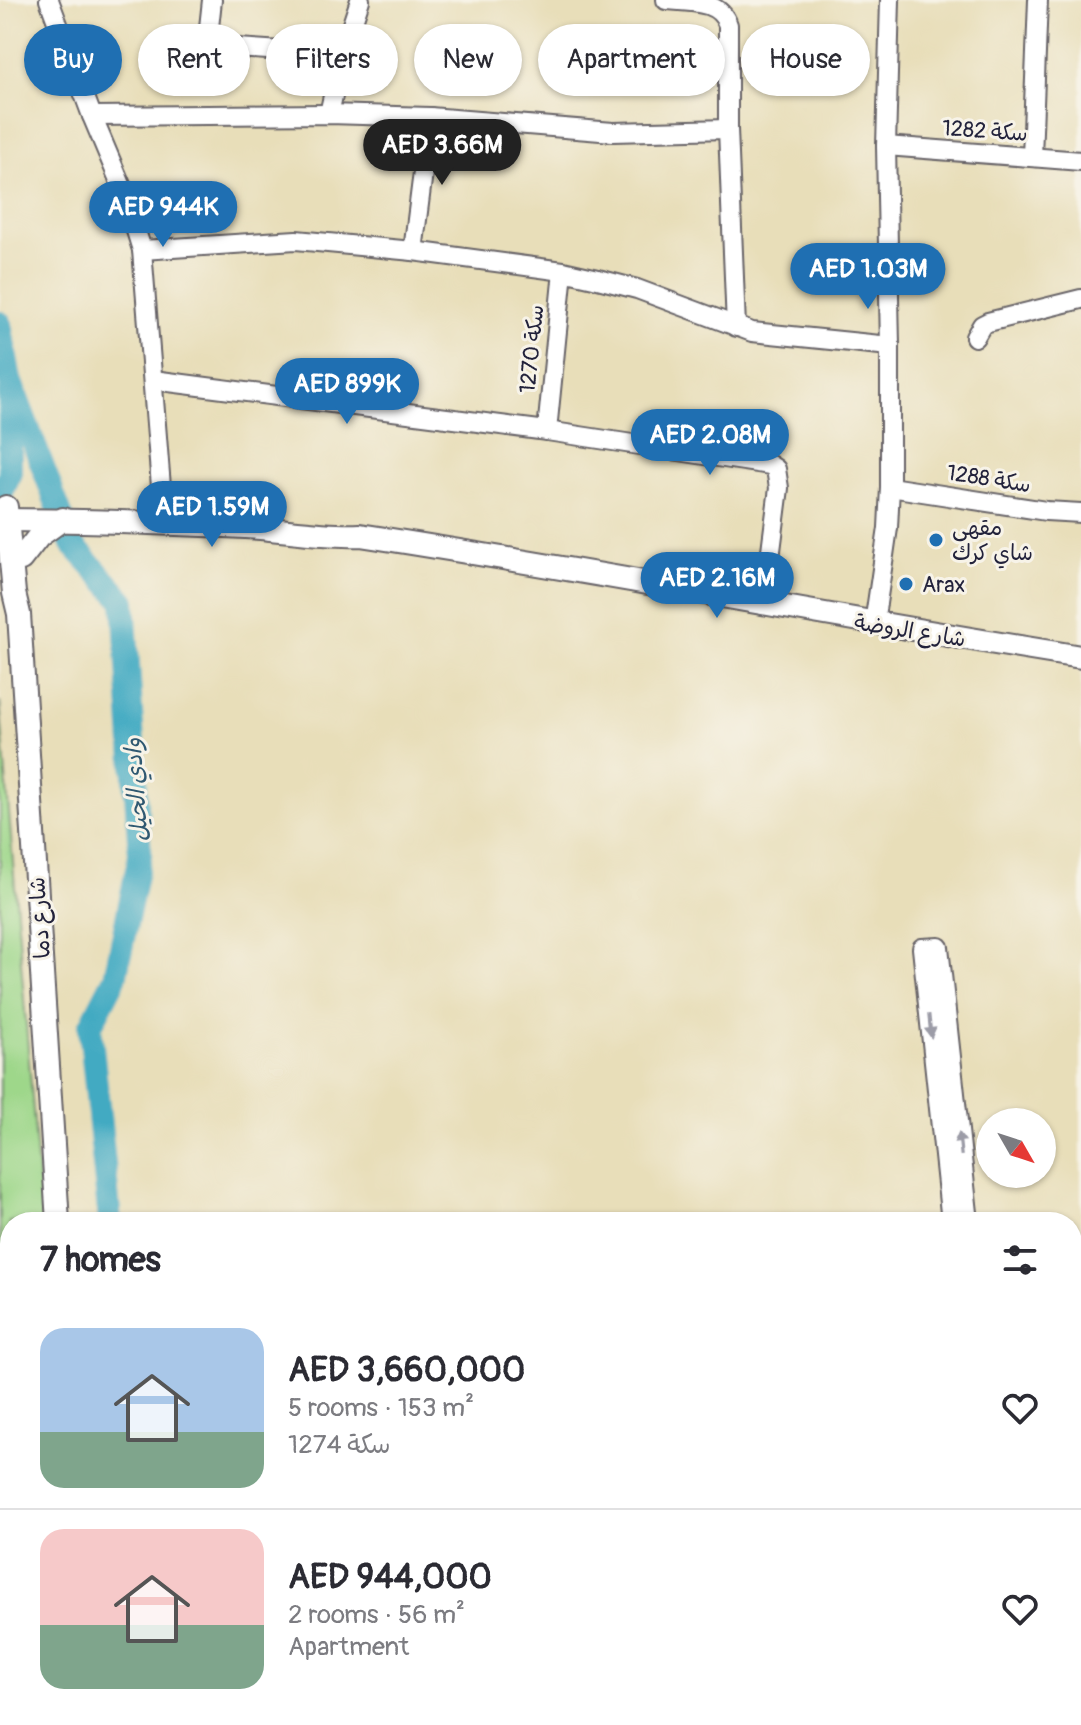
<!DOCTYPE html>
<meta charset="utf-8">
<style>
body{margin:0;font-family:Pangolin,"Playpen Sans Arabic",sans-serif;background:#f2f2f3;color:#2b2b33;height:100vh;display:flex;flex-direction:column;font-size:30px;white-space:nowrap}
*{box-sizing:border-box;margin:0}
p{font-size:26px;color:#7c7c81}
.icon{flex:none;width:44px;height:44px;fill:none;stroke:currentColor;stroke-width:2;stroke-linecap:round;stroke-linejoin:round}
.map{position:relative;flex:1;overflow:hidden}
.details{position:absolute;left:0px;top:1212px;width:1082px;height:514px;display:flex;flex-direction:column;background:#fff;border-radius:32px 32px 0 0;box-shadow:0 2px 6px #0004}
.details>*{flex:none}
.top-card{position:absolute;left:24px;top:24px;width:1034px;height:72px;display:flex;gap:16px}
.needle{width:52px;rotate:129deg}
.buttons{position:absolute;left:976px;top:1108px;display:grid;gap:16px}
.buttons a{display:grid;place-items:center;width:80px;height:80px;border-radius:50%;background:#fff;box-shadow:0 2px 6px #0004;font-size:40px}
.price{position:absolute;translate:-50% -68px;padding:0 18px;border-radius:28px;background:#1f6fb2;color:#fff;font-size:26px;line-height:52px;filter:drop-shadow(0 2px 4px #0008)}
.price::after{content:'';position:absolute;left:50%;top:48px;width:24px;height:18px;margin-left:-12px;background:inherit;clip-path:polygon(0 0,100% 0,50% 100%)}
.price.current{background:#222;color:#fff}
ul{padding:0;list-style:none}
li{display:flex;align-items:center;gap:24px;height:200px;padding:0 40px}
li+li{border-top:2px solid #e1e1e2}
li span{display:grid;place-items:center;flex:none;width:224px;height:160px;border-radius:24px;color:#555}
li>.icon{margin-inline-start:auto}
span .icon{width:96px;height:96px;fill:#fffc;stroke-width:1}
li b{font-size:34px}
h2{display:flex;justify-content:space-between;align-items:center;height:96px;padding:0 40px;font-size:34px}
.pill{padding:0 28px;border-radius:36px;background:#fff;box-shadow:0 2px 6px #0004;font-size:28px;line-height:72px}
.pill.current{background:#1f6fb2;color:#fff}
.map>svg:first-child{display:block}
.green{fill:#9ed78a;stroke:#607c62;stroke-width:2}
.sand{fill:#eeda9e;stroke:#887e6c;stroke-width:2}
.lines{fill:none;stroke-linecap:round;stroke-linejoin:round}
.river{stroke:#42aac2;stroke-width:24}
.minor-casing{stroke:#676467;stroke-width:22}
.major-casing{stroke:#676467;stroke-width:26}
.minor{stroke:#fff;stroke-width:18}
.major{stroke:#fff;stroke-width:22}
.oneway{fill:#9c9ca7}
.poi-dot{fill:#1f6fb2;stroke:#f7f3e8;stroke-width:3}
.labels{text-anchor:middle;stroke-width:6;stroke-linejoin:round;paint-order:stroke}
.street-label{font-size:22px;fill:#22223b;stroke:#f7f3e8}
.poi-label{font-size:22px;fill:#22223b;stroke:#f7f3e8;text-anchor:start}
.water-label{font-size:24px;font-style:italic;fill:#2f5871;stroke:#f7f3e8}
</style>
<div class="map">
<svg width="1081" height="1725" viewBox="0 0 1081 1725">
<rect width="100%" height="100%" fill="#f7f3e8"/>
<filter id="ink" filterUnits="userSpaceOnUse"><feTurbulence type="fractalNoise" baseFrequency=".0125" numOctaves="2"/><feDisplacementMap in="SourceGraphic" scale="16" xChannelSelector="R" yChannelSelector="G"/><feConvolveMatrix kernelMatrix="1 2 1 2 8 2 1 2 1" color-interpolation-filters="sRGB"/></filter>
<filter id="wash" filterUnits="userSpaceOnUse"><feTurbulence type="fractalNoise" baseFrequency=".006" numOctaves="4" result="noise"/><feDisplacementMap in="SourceGraphic" scale="32" xChannelSelector="R" yChannelSelector="G"/><feGaussianBlur stdDeviation="1.8" result="paint"/><feColorMatrix in="noise" values="0 0 0 0 0 0 0 0 0 0 0 0 0 0 0 0 0 1.4 0 .05"/><feComposite in="paint" operator="in"/></filter>
<g filter="url(#wash)">
<rect width="100%" height="100%" fill="#e8deb9"/>
<path class="green" d="M0,701L42,1222H10V1550L0,1575Z"/>
<path class="sand" d="M1081,1660V1725H853L884,1716H1072V1662Z"/>
<g class="lines">
<g class="river">
<path d="M0,323L10,380L72,544L124,601L140,855L115,978L90,1027L110,1222"/>
<path d="M0,497L10,474V394"/>
<path d="M195,1716L197,1725"/>
</g>
</g>
</g>
<g filter="url(#ink)">
<g class="lines">
<defs>
<g id="minor">
<path d="M49,0L92,116L124,192L142,250L164,524"/>
<path d="M212,0L207,46L342,55"/>
<path d="M666,0C691,2 720,0 728,25V129L736,327"/>
<path d="M329,114L342,55L360,0"/>
<path d="M92,116L329,114L430,117L613,132L728,129"/>
<path d="M886,146L1081,161"/>
<path d="M1032,157L1038,0"/>
<path d="M142,250L296,240L413,251L563,271L594,278L637,289L752,332L890,346"/>
<path d="M413,251L430,117"/>
<path d="M975,337L982,325L988,322L1081,299"/>
<path d="M153,380L547,431L770,465L776,469L779,488L764,605"/>
<path d="M547,431L563,271"/>
<path d="M890,487L1046,511L1081,513"/>
<path d="M874,624L888,528L890,487V346L886,146L890,0"/>
<path d="M951,1222L922,948L939,947L969,1222"/>
</g>
<g id="major">
<path d="M6,507L14,593L19,614L58,1222"/>
<path d="M0,520C82,520 163,523 245,527C283,529 322,537 360,535C601,572 840,619 1081,657"/>
<path d="M21,559L39,536L63,519"/>
<path d="M1072,1633L1081,1630"/>
<path d="M89,1716L90,1725"/>
<path d="M744,1725L776,1716"/>
</g>
</defs>
<use href="#minor" class="minor-casing"/>
<use href="#major" class="major-casing"/>
<use href="#minor" class="minor"/>
<use href="#major" class="major"/>
</g>
<defs><path id="oneway-solid" d="M-6-.8H1V-3.2L6.5 0L1 3.2V.8H-6Z" transform="scale(2)"/></defs>
<g class="oneway">
<use href="#oneway-solid" transform="translate(930 1026) rotate(84)"/>
<use href="#oneway-solid" transform="translate(960 1144) rotate(-96)"/>
</g>
</g>
<g class="poi-dot">
<circle cx="936" cy="540" r="8"/>
<circle cx="906" cy="584" r="8"/>
</g>
<g class="labels">
<g class="street-label">
<text transform="translate(985 130) rotate(4)" y="8">سكة 1282</text>
<text transform="translate(531 349) rotate(-84)" y="8">سكة 1270</text>
<text transform="translate(989 478) rotate(9)" y="8">سكة 1288</text>
<text transform="translate(910 630) rotate(9)" y="8">شارع الروضة</text>
<text transform="translate(39 918) rotate(-94)" y="8">شارع دما</text>
</g>
<g class="poi-label">
<text x="952" y="535">مقهى<tspan x="952" dy="25">شاي كرك</tspan></text>
<text x="922" y="592">Arax</text>
</g>
<g class="water-label">
<text transform="translate(136 790) rotate(-94)" y="8">وادي الحيل</text>
</g>
</g>
</svg>
<div class="buttons">
<a><svg class="needle" viewBox="-14 -14 28 28"><path d="M0-13l5 13h-10z" fill="#e53935"/><path d="M0 13l5-13h-10z" fill="#7c7c81"/></svg></a>
</div>
<b class="price current" style="left:442px;top:187px">AED 3.66M</b>
<b class="price" style="left:163px;top:249px">AED 944K</b>
<b class="price" style="left:868px;top:311px">AED 1.03M</b>
<b class="price" style="left:347px;top:426px">AED 899K</b>
<b class="price" style="left:710px;top:477px">AED 2.08M</b>
<b class="price" style="left:212px;top:549px">AED 1.59M</b>
<b class="price" style="left:717px;top:620px">AED 2.16M</b>
<div class="top-card">
<a class="pill current">Buy</a>
<a class="pill">Rent</a>
<a class="pill">Filters</a>
<a class="pill">New</a>
<a class="pill">Apartment</a>
<a class="pill">House</a>
</div>
<section class="details">
<h2>7 homes<svg class="icon" aria-label="filters" viewBox="0 0 24 24"><path d="M4 7h16M4 17h16"/><circle cx="9" cy="7" r="2"/><circle cx="15" cy="17" r="2"/></svg></h2>
<ul>
<li><span style="background:linear-gradient(#a9c7e8 65%,#7fa58c 0)"><svg class="icon" aria-label="home" viewBox="0 0 24 24"><path d="M3 11l9-7 9 7M6 9v11h12V9"/></svg></span><div><b>AED 3,660,000</b><p>5 rooms · 153 m²</p><p>سكة 1274</p></div><svg class="icon" aria-label="heart" viewBox="0 0 24 24"><path d="M12 20l-8-8c-3-5 5-10 8-4 3-6 11-1 8 4z"/></svg></li>
<li><span style="background:linear-gradient(#f6c9c9 60%,#7fa58c 0)"><svg class="icon" aria-label="home" viewBox="0 0 24 24"><path d="M3 11l9-7 9 7M6 9v11h12V9"/></svg></span><div><b>AED 944,000</b><p>2 rooms · 56 m²</p><p>Apartment</p></div><svg class="icon" aria-label="heart" viewBox="0 0 24 24"><path d="M12 20l-8-8c-3-5 5-10 8-4 3-6 11-1 8 4z"/></svg></li>
</ul>
</section>
</div>
